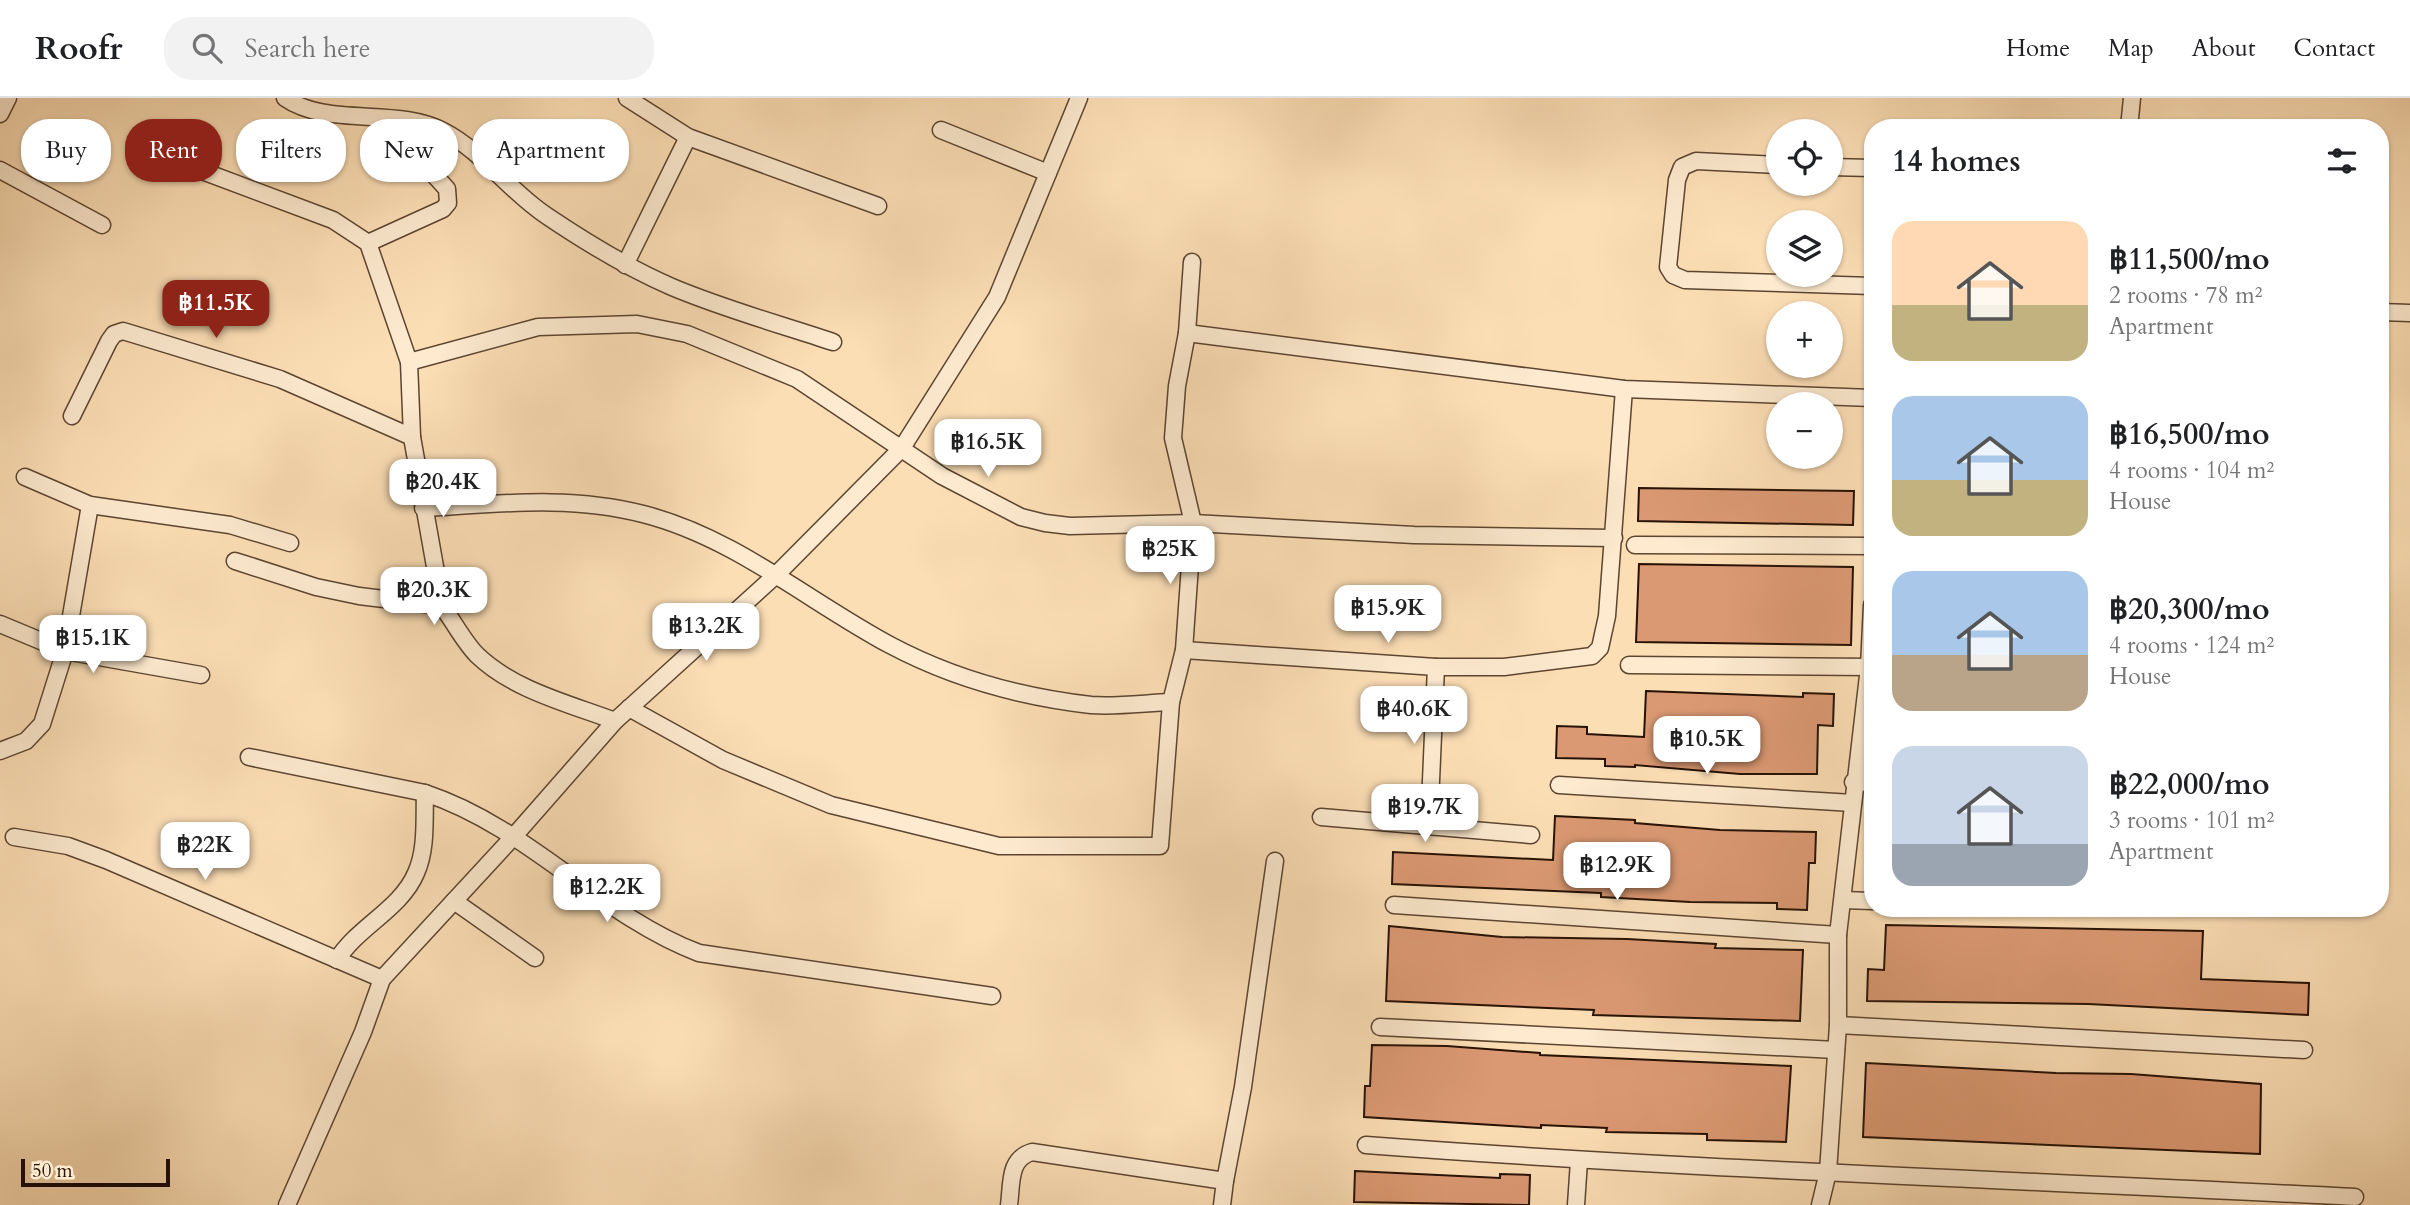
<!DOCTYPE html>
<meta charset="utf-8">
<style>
body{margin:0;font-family:Cardo,serif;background:#f2f2f2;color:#202124;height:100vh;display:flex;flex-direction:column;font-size:26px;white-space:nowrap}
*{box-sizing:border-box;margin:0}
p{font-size:23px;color:#757577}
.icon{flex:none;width:38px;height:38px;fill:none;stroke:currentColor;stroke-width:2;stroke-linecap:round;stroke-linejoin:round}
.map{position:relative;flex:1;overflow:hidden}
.details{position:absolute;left:1864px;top:21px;width:525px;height:798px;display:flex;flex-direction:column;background:#fff;border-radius:28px;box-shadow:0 2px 5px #0004}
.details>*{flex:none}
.banner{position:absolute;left:21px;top:21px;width:665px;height:63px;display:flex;gap:14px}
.controls{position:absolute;left:1766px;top:21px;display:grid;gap:14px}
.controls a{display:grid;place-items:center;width:77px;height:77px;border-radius:50%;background:#fff;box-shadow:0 2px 5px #0004;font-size:35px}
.scale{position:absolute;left:21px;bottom:18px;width:149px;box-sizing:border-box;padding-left:7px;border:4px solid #271205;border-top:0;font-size:19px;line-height:24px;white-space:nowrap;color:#271205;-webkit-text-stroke:5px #fdeacf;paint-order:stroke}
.price{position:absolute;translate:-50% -60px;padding:0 16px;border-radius:14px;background:#fff;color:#222;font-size:23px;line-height:46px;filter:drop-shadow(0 2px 4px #0008)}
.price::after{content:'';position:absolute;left:50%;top:42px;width:21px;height:16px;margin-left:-10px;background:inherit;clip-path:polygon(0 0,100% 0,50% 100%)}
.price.on{background:#8f2418;color:#fff}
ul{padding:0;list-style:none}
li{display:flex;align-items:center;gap:21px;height:175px;padding:0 28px}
li span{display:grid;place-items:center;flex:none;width:196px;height:140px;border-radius:21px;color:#555}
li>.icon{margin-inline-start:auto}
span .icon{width:84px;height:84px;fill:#fffc;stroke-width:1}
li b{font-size:30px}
h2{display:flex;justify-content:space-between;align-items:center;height:84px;padding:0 28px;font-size:30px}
.chip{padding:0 24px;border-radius:28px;background:#fff;box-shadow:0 2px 5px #0004;font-size:24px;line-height:63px}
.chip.on{background:#8f2418;color:#fff}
header{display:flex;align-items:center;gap:42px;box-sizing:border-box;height:98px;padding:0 35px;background:#fff;border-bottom:2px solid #e0e0e0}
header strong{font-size:33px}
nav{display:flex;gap:38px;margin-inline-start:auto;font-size:24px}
.search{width:490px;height:63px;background:#f2f2f2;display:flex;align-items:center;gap:18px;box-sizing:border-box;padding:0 24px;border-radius:28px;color:#757577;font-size:26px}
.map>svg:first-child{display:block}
.building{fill:#db9973;stroke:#271205;stroke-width:2}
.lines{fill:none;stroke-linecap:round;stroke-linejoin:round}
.minor-casing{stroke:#5c4531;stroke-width:19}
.minor{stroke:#fdeacf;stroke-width:16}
</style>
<header>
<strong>Roofr</strong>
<div class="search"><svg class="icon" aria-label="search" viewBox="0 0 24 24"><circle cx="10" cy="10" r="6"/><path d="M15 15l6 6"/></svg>Search here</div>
<nav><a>Home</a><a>Map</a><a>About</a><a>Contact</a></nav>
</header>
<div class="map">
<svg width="2410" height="1107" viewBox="0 0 2410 1107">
<rect width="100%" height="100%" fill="#fcdeb5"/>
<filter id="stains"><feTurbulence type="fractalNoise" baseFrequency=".00286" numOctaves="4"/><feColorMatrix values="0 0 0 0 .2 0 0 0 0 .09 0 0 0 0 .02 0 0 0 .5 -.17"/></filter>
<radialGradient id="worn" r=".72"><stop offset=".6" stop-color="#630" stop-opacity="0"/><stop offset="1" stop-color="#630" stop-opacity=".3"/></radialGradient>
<g class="building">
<path d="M1639,390L1854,393L1853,427L1638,423Z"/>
<path d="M1639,466L1853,469L1851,547L1636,544Z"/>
<path d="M1646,593L1803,599V595L1834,596L1833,628L1818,627L1817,676H1740L1635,667V669L1605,668V661L1556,660L1557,628L1587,629V636L1644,639Z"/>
<path d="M1555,718L1635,722V725L1720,732L1816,734L1815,765H1809L1807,812L1777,811V805L1690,804L1601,799V795L1392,786L1393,754L1553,762Z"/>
<path d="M1886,827L2203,833L2201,881L2309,885L2308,917L2088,906L1867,903L1868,871L1884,872Z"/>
<path d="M1389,828L1502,839L1627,841L1716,846L1715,850L1803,852L1800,923L1593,917L1594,912L1386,903Z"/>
<path d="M1372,947L1447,948L1540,955V957L1791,968L1786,1044L1707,1042V1036L1606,1034L1607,1030L1541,1027V1030L1364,1019L1365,988H1370Z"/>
<path d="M1866,965L2056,975L2131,976L2261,986L2260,1056L1863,1039Z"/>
<path d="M1355,1073L1500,1080V1076L1530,1077L1529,1107L1354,1104Z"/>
</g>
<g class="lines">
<defs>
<g id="minor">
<path d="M285,0C328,30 398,8 445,34C484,55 510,94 547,118C587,145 628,170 672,189C724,211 779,226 833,244"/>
<path d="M627,0L688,39L878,108"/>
<path d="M0,16L8,0"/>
<path d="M2129,30L2132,0"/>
<path d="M941,32L1048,75"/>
<path d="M173,62L333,122L368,145L409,264L412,339L442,508"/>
<path d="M1778,67L1696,63L1682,69L1677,82L1668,169L1673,177L1685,182L1872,188"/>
<path d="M1830,69L1872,70"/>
<path d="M0,72L102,127"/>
<path d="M368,145L443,111L448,105L447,91L427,69L406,65"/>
<path d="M625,167L688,39"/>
<path d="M2380,214L2410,215"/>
<path d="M1187,235L1624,291L1872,300"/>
<path d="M409,264L538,229L637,226L687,236L797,281L942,378L1021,419L1045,425L1070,428L1193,425L1414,437L1614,440"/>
<path d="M72,318L109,243L114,236L123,233L280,281L412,339"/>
<path d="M25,379L90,407L230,427L290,445"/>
<path d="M423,410C497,406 571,397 643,416C734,439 808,503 890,547C952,580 1021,599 1091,607C1117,609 1145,605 1171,604"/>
<path d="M1635,447L1872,448"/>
<path d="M235,463L316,489L359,498L442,508C454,524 464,544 477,557C513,592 570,606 615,623"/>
<path d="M0,526L65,553L201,577"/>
<path d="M1184,552L1436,569H1504L1592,558L1600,550L1607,518L1624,291"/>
<path d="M1629,567L1872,569"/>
<path d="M629,610L723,662L831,707L999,748H1160L1171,604L1184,552L1193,425L1173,340L1177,288L1187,235L1192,164"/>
<path d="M0,653L26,643L42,626L65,553L90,407"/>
<path d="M249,659L425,695C530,730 599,817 699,855L992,898"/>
<path d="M1853,684L1872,685"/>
<path d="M1559,687L1853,705"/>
<path d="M1321,719L1531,737"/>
<path d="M1429,728L1436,569"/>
<path d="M14,739L68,748L106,762L382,881"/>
<path d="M1843,802L1872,803"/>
<path d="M454,803L535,860"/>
<path d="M1394,807L1838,837"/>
<path d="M337,862C357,829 401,811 416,775C427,751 424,720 425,695"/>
<path d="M1838,927L2304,952"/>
<path d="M1380,929L1836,952"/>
<path d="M1366,1047C1695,1072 2025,1082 2355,1099"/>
<path d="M1225,1083L1243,989L1275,763"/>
<path d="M287,1107L363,934L382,881L515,737L615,623L776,477L902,350L997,199L1079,0"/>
<path d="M1009,1107C1012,1086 1008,1061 1032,1054L1225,1083L1222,1107"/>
<path d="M1576,1107L1579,1063"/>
<path d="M1820,1107L1828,1074L1838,927V837L1869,569L1872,507"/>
</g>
</defs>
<use href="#minor" class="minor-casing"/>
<use href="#minor" class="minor"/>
</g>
<rect width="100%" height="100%" filter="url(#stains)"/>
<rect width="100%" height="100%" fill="url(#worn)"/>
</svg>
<div class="controls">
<a><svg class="icon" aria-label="locate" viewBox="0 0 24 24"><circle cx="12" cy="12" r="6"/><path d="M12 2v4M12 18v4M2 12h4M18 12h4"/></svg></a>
<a><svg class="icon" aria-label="layers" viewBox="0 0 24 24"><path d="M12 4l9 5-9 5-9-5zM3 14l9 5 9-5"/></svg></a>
<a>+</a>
<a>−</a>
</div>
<div class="scale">50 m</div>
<b class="price on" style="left:216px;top:242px">฿11.5K</b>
<b class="price" style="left:988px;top:381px">฿16.5K</b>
<b class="price" style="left:443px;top:421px">฿20.4K</b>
<b class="price" style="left:1170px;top:488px">฿25K</b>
<b class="price" style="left:434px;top:529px">฿20.3K</b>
<b class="price" style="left:1388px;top:547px">฿15.9K</b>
<b class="price" style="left:706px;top:565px">฿13.2K</b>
<b class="price" style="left:93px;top:577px">฿15.1K</b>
<b class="price" style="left:1414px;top:648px">฿40.6K</b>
<b class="price" style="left:1707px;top:678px">฿10.5K</b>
<b class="price" style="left:1425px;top:746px">฿19.7K</b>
<b class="price" style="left:205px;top:784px">฿22K</b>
<b class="price" style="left:1617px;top:804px">฿12.9K</b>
<b class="price" style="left:607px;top:826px">฿12.2K</b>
<div class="banner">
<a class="chip">Buy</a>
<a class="chip on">Rent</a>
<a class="chip">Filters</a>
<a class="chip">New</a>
<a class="chip">Apartment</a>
</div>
<section class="details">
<h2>14 homes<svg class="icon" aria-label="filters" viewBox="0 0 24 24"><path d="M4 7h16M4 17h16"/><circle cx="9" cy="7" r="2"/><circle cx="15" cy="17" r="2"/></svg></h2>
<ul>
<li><span style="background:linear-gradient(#ffd9b3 60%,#c2b280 0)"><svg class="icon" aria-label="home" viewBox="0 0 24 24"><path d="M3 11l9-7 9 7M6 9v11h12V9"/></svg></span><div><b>฿11,500/mo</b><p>2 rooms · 78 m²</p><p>Apartment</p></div></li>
<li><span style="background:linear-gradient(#a9c7e8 60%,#c2b280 0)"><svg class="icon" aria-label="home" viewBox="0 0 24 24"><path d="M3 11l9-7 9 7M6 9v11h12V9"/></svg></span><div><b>฿16,500/mo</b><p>4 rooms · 104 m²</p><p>House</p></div></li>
<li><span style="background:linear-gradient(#a9c7e8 60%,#b9a48a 0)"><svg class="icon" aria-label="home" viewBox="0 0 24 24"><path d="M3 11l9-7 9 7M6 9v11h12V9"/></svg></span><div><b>฿20,300/mo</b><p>4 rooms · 124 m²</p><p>House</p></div></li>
<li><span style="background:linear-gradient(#c9d6e8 70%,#9aa5b1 0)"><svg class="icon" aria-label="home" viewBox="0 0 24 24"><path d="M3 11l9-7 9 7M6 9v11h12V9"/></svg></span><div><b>฿22,000/mo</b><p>3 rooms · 101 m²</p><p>Apartment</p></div></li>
</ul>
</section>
</div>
